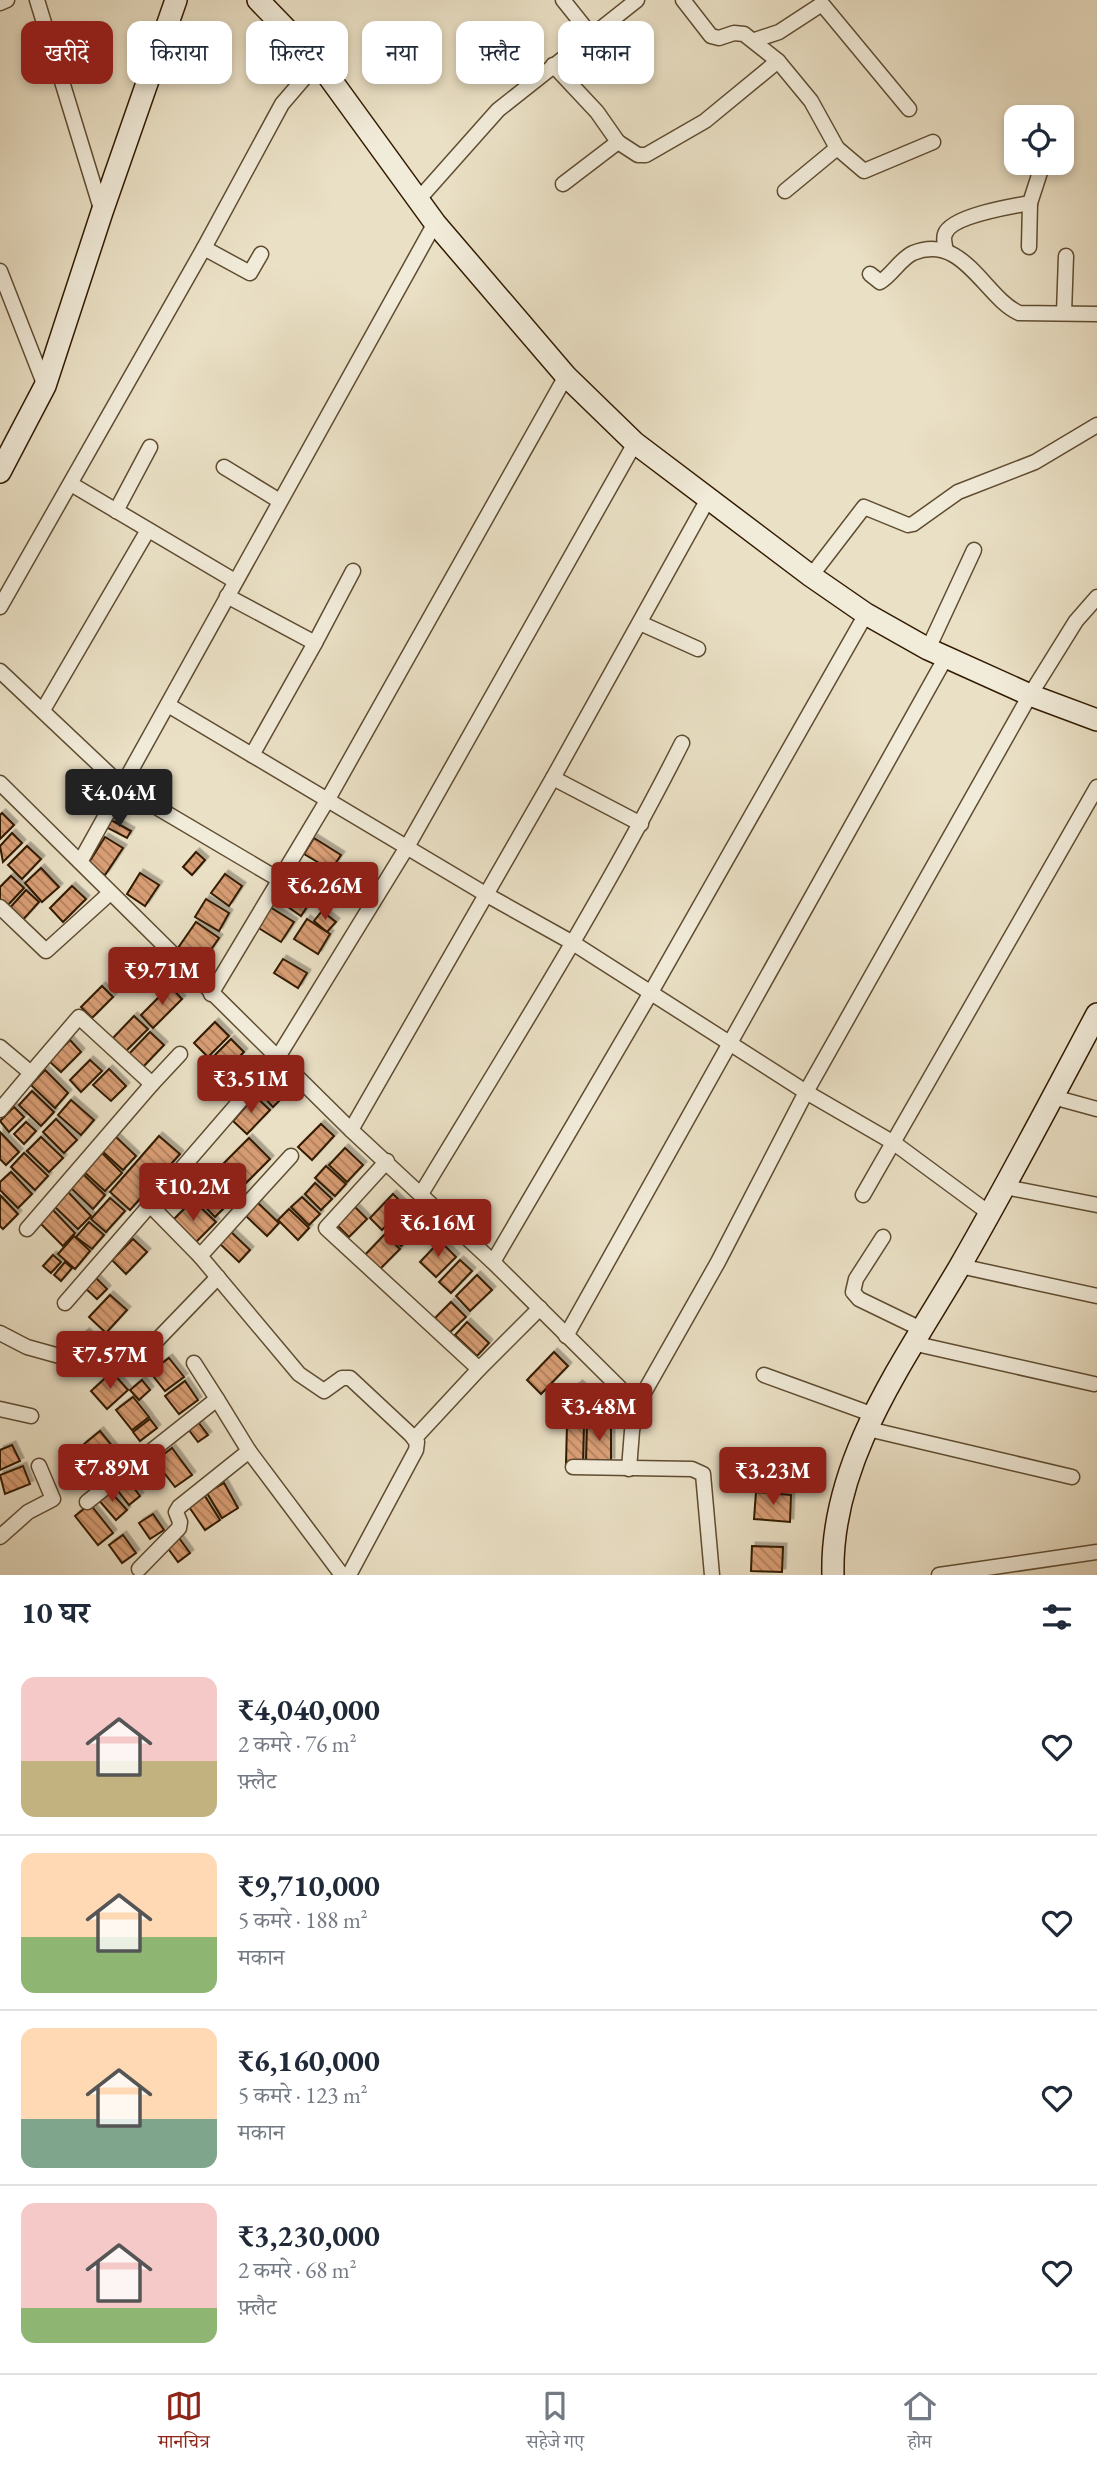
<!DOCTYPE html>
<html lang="hi">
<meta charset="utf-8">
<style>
body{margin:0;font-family:"EB Garamond","Noto Serif Devanagari",serif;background:#f6f6f7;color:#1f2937;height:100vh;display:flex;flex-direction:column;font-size:26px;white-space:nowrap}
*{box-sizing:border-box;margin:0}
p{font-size:23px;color:#747a83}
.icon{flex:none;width:38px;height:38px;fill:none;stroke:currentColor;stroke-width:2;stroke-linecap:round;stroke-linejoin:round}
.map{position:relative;height:1575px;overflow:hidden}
.drawer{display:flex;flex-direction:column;background:#fff;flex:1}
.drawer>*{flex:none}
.guide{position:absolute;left:21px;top:21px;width:700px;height:63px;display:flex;gap:14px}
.tools{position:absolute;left:1004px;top:105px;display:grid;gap:14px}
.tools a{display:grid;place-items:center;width:70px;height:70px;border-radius:14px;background:#fff;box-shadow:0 4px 10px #0003;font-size:35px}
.price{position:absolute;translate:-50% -60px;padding:0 16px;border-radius:7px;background:#8f2418;color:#fff;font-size:23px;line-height:46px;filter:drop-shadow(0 2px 4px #0008)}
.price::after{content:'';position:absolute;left:50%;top:42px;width:21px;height:16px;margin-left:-10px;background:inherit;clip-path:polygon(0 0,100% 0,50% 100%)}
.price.active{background:#222;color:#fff}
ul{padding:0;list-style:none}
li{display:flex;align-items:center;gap:21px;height:175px;padding:0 21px}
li+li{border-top:2px solid #e0e1e3}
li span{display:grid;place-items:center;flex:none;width:196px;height:140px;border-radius:14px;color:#555}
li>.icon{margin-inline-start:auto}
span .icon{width:84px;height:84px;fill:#fffc;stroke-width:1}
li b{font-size:30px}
h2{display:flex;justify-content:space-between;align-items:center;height:84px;padding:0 21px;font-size:30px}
.pill{padding:0 24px;border-radius:14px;background:#fff;box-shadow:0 4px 10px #0003;font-size:24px;line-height:63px}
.pill.active{background:#8f2418;color:#fff}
.dock{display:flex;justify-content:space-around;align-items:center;height:98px;border-top:2px solid #e0e1e3;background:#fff;font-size:19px;color:#747a83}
.dock a{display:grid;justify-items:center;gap:4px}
.dock .active{color:#8f2418}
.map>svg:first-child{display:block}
.building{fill:url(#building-back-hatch);stroke:#311a00;stroke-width:2;filter:url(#shadow)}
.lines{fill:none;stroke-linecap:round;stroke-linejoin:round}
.street-casing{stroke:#5f4c31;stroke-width:17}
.secondary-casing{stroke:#311a00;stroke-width:24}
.street{stroke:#f1ebd9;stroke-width:14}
.secondary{stroke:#f1ebd9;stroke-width:21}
</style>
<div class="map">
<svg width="1097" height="1575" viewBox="0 0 1097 1575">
<defs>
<pattern id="building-back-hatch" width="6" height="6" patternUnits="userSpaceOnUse" patternTransform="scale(1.75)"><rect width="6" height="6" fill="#d99e75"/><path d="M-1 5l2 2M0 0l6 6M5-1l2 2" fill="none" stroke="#b1805e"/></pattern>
<filter id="shadow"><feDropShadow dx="3.5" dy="-3.5" stdDeviation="0" flood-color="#0004"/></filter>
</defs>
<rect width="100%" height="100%" fill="#eae0c5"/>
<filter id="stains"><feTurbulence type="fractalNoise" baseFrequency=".00286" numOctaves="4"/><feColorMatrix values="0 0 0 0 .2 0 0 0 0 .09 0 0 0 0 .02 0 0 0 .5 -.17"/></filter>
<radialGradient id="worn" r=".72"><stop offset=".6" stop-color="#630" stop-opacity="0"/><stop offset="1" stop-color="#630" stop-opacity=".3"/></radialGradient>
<g class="building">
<path d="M2,813L14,825L0,839V815Z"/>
<path d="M111,820L131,831L127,838L106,827Z"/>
<path d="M12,833L22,843L3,862L0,846Z"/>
<path d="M105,837L123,848L105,875L88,864Z"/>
<path d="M314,838L341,855L331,870L304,854Z"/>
<path d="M27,846L41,859L22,879L8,865Z"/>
<path d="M196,852L205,860L192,875L183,867Z"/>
<path d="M41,868L59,887L42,902L25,883Z"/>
<path d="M140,873L159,885L145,906L127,894Z"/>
<path d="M225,874L242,886L229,906L211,893Z"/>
<path d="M11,876L24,888L7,906L0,900V887Z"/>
<path d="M294,883L314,896L301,916L281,902Z"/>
<path d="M72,886L86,899L63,922L50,908Z"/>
<path d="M26,890L39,902L20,923L7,911Z"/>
<path d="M206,899L229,913L219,931L195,917Z"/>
<path d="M270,907L294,922L281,942L257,927Z"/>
<path d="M322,911L336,922L327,932L314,921Z"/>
<path d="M307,919L330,934L318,954L294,939Z"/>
<path d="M196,922L219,938L201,964L178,948Z"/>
<path d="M283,959L307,973L298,988L274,973Z"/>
<path d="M102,986L113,997L92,1018L81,1007Z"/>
<path d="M170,986L182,999L153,1028L141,1015Z"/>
<path d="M134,1016L148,1029L125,1052L112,1039Z"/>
<path d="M215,1022L229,1036L208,1057L194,1043Z"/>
<path d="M150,1032L164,1045L141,1069L127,1056Z"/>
<path d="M231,1039L244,1052L225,1071L212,1058Z"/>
<path d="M70,1040L81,1052L61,1072L49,1061Z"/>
<path d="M90,1060L102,1071L81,1092L70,1080Z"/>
<path d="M109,1069L126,1086L111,1101L93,1085Z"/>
<path d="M45,1070L68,1093L55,1108L31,1085Z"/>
<path d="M269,1072L288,1092L273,1107L254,1086Z"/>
<path d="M32,1091L54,1112L41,1126L19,1105Z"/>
<path d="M255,1096L270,1110L247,1134L233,1121Z"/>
<path d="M71,1100L94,1120L81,1135L58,1115Z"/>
<path d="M14,1107L24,1117L9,1132L0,1121Z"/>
<path d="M56,1119L77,1140L64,1153L43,1132Z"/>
<path d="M26,1122L36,1131L24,1144L14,1134Z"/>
<path d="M321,1124L334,1136L312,1160L298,1147Z"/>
<path d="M0,1132L19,1152L6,1165L0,1159Z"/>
<path d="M115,1136L136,1156L123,1170L101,1150Z"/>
<path d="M159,1136L180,1154L130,1210L110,1192Z"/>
<path d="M41,1137L63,1158L49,1172L27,1151Z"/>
<path d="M249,1138L270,1159L244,1185L223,1164Z"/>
<path d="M345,1148L363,1165L347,1182L329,1165Z"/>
<path d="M100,1151L122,1173L105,1191L82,1170Z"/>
<path d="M24,1153L48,1176L35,1190L11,1167Z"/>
<path d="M326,1166L346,1184L335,1196L315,1178Z"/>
<path d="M221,1170L241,1191L215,1217L195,1196Z"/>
<path d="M11,1172L32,1194L18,1208L0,1190V1182Z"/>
<path d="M83,1174L105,1195L93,1209L70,1187Z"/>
<path d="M315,1183L332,1199L321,1210L305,1194Z"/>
<path d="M68,1192L91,1216L78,1229L54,1206Z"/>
<path d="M393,1194L405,1206L382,1230L370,1218Z"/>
<path d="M0,1195L18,1214L3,1229L0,1226Z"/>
<path d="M302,1197L320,1214L309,1225L291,1207Z"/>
<path d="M110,1198L125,1211L106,1232L91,1219Z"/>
<path d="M193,1200L216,1222L192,1246L170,1223Z"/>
<path d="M257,1202L279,1223L267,1236L245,1215Z"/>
<path d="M352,1204L367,1219L349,1237L334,1222Z"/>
<path d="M52,1209L75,1233L63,1246L39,1222Z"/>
<path d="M289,1209L309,1228L298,1240L278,1220Z"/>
<path d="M409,1210L423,1224L401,1246L387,1232Z"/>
<path d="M89,1222L104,1235L92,1249L76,1237Z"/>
<path d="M229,1230L250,1250L239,1262L218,1242Z"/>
<path d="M385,1234L400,1249L377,1272L362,1258Z"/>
<path d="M74,1236L90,1251L75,1269L58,1254Z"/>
<path d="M133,1239L147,1252L126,1274L112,1260Z"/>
<path d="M440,1241L456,1257L436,1277L420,1262Z"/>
<path d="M53,1255L61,1262L51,1273L43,1266Z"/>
<path d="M460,1260L472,1271L451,1293L439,1282Z"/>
<path d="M65,1262L72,1268L61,1281L54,1275Z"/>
<path d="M93,1275L107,1289L97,1299L83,1286Z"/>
<path d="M477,1275L492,1290L470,1311L456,1296Z"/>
<path d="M110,1295L127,1310L106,1333L89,1317Z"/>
<path d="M451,1302L466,1317L447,1335L433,1320Z"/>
<path d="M467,1322L489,1343L477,1356L455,1335Z"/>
<path d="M86,1332L101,1347L84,1364L69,1349Z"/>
<path d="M554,1352L568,1366L541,1394L527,1380Z"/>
<path d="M169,1358L184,1377L165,1391L150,1372Z"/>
<path d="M112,1372L128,1390L107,1409L91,1391Z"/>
<path d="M142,1380L150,1390L139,1400L130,1390Z"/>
<path d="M185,1381L198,1400L179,1414L165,1396Z"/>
<path d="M579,1384L594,1397L573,1419L559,1406Z"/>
<path d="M133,1397L149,1417L132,1430L116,1410Z"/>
<path d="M195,1418L208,1435L198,1442L185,1425Z"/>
<path d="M150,1419L157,1428L140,1441L133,1432Z"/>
<path d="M567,1423L584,1424L583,1464H566Z"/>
<path d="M587,1425H611V1461H586Z"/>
<path d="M100,1431L123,1459L106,1473L83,1445Z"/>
<path d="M12,1445L20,1461L0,1470V1450Z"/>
<path d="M172,1448L192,1475L175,1487L155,1461Z"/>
<path d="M23,1466L30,1484L5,1494L0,1475Z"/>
<path d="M127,1479L140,1496L129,1505L115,1487Z"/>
<path d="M224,1483L238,1508L222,1518L207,1493Z"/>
<path d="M107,1488L127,1510L116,1520L97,1498Z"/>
<path d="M756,1492L791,1495L790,1522L754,1519Z"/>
<path d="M203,1493L220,1520L205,1530L187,1504Z"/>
<path d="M90,1504L113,1533L98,1545L75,1516Z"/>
<path d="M153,1514L164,1530L150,1539L139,1523Z"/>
<path d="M123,1535L136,1553L122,1563L109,1545Z"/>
<path d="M179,1538L190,1553L178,1562L167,1547Z"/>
<path d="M752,1546L783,1547L782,1572L751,1571Z"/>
</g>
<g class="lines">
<defs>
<g id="street">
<path d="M37,0L102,212"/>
<path d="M563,0L591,35"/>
<path d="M683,0L711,36L719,38L734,33L744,34L778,61"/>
<path d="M0,3L7,0"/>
<path d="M755,40L779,32L822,4L909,109"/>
<path d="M553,65L597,112L618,142L563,184"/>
<path d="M618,142L638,155H646L705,121L778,61L811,101L837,148L864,171L933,142"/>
<path d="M785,191L837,148"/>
<path d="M418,200L498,110L637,0"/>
<path d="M1029,247L1030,203"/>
<path d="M204,248L250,273L261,254"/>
<path d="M946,251C945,246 943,238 945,234C951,216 1013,206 1030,203L1043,163"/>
<path d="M0,271L45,386"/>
<path d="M870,274L880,282C892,275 900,259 913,253C963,232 985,298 1019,313L1097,314"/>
<path d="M1064,313L1066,256"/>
<path d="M224,467L278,500"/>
<path d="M71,484L235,581"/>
<path d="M116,511L150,447"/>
<path d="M811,576L864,507L908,525L913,524L958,492L1035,462L1097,425"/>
<path d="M227,596L315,643L353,571"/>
<path d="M0,607L204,248L282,104L318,62"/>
<path d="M640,623L698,649"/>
<path d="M928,649L974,550"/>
<path d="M0,671L124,788L278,879"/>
<path d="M168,705L487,895L573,943L806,1092L894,1143L989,1213"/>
<path d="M43,710L148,530"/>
<path d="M252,755L315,643"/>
<path d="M553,778L641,824"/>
<path d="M0,783L351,1130L493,1262L637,1405"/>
<path d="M80,862L435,223"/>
<path d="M0,907L46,951L110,893"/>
<path d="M211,994L328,799L566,376"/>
<path d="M0,1047L31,1073L0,1110"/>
<path d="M31,1073L79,1017L152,1084L180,1054"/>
<path d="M1053,1097L1097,1109"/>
<path d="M351,1130L553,778L708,499"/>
<path d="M387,1161L326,1228L479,1369L540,1308"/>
<path d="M1005,1187L1097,1205"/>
<path d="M421,1194C511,1045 604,898 682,743"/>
<path d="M863,1195L1097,787"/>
<path d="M150,1205L278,1057L407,847L635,443"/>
<path d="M27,1229L152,1084"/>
<path d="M883,1237L856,1279L853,1292L859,1299L921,1329"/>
<path d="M200,1256L291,1156"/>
<path d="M493,1262L650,994L866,614"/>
<path d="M960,1266L1097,1296"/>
<path d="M65,1303L150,1205L200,1256L299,1374L324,1391L342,1378H350L410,1434L417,1442L416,1450L349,1575"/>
<path d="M0,1333L27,1347L63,1357"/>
<path d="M566,1336L946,657"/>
<path d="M912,1343L1094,1384"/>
<path d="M113,1346L128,1362L135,1363L218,1277"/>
<path d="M194,1363L217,1399"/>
<path d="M764,1375L874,1415"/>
<path d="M0,1409L31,1416"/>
<path d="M868,1429L1072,1477"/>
<path d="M414,1439L479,1369"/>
<path d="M573,1467L692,1469L703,1474L712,1575"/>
<path d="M629,1469L632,1431L637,1405L718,1262L806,1092L1030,695L1076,621L1097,597"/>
<path d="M87,1502L217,1399L249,1451"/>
<path d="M0,1537L28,1512L53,1499L39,1466"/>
<path d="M139,1569L179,1528L180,1522L176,1512L179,1507L249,1451L342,1575"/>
<path d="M939,1575L1097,1552"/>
</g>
<g id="secondary">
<path d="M258,0L318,62L435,223L566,376L635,443L811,576L866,614L928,649L1030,695L1097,720"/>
<path d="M0,472L45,386L102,212L176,0"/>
<path d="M833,1575C830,1460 905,1360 960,1266C1008,1183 1052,1098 1097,1014"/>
</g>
</defs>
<use href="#street" class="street-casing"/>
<use href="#secondary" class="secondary-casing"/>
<use href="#street" class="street"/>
<use href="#secondary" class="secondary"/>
</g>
<rect width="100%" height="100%" filter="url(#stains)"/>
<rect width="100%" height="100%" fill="url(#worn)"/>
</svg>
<div class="tools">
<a><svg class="icon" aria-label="locate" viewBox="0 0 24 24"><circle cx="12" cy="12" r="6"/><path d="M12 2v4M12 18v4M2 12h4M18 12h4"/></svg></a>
</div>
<b class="price active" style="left:119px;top:829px">₹4.04M</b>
<b class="price" style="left:325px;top:922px">₹6.26M</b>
<b class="price" style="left:162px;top:1007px">₹9.71M</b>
<b class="price" style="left:251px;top:1115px">₹3.51M</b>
<b class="price" style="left:193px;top:1223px">₹10.2M</b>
<b class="price" style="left:438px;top:1259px">₹6.16M</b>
<b class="price" style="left:110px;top:1391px">₹7.57M</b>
<b class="price" style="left:599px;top:1443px">₹3.48M</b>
<b class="price" style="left:112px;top:1504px">₹7.89M</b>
<b class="price" style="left:773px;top:1507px">₹3.23M</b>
<div class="guide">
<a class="pill active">खरीदें</a>
<a class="pill">किराया</a>
<a class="pill">फ़िल्टर</a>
<a class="pill">नया</a>
<a class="pill">फ़्लैट</a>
<a class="pill">मकान</a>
</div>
</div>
<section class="drawer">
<h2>10 घर<svg class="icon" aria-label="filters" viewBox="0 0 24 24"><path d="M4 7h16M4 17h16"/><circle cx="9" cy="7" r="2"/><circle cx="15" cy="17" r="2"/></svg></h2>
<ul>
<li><span style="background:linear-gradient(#f6c9c9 60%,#c2b280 0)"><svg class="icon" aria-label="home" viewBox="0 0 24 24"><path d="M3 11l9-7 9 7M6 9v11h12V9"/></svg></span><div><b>₹4,040,000</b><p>2 कमरे · 76 m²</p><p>फ़्लैट</p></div><svg class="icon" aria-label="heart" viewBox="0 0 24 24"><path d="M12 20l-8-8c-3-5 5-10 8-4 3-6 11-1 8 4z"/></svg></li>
<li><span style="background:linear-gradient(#ffd9b3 60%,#8fb573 0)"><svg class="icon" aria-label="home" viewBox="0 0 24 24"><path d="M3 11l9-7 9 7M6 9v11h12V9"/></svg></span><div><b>₹9,710,000</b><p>5 कमरे · 188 m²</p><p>मकान</p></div><svg class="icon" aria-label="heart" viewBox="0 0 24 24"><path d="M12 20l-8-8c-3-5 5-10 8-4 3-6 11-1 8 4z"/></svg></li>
<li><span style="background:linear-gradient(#ffd9b3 65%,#7fa58c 0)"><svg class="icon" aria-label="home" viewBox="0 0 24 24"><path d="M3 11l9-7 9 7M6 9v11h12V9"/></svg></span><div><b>₹6,160,000</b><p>5 कमरे · 123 m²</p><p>मकान</p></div><svg class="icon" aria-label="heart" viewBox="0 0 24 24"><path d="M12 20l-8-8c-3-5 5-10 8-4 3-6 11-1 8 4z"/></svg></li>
<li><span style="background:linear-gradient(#f6c9c9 75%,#8fb573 0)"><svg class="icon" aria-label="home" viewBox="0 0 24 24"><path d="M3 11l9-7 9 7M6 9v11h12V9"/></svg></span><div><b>₹3,230,000</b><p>2 कमरे · 68 m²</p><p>फ़्लैट</p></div><svg class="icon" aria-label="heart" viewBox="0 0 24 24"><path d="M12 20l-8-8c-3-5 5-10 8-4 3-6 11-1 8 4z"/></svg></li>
</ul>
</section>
<nav class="dock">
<a class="active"><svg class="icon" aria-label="map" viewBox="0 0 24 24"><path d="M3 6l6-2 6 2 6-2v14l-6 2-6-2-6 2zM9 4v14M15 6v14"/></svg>मानचित्र</a>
<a><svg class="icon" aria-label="saved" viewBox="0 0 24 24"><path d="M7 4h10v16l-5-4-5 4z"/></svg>सहेजे गए</a>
<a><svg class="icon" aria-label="home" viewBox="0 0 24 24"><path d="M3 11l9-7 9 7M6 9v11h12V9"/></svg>होम</a>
</nav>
